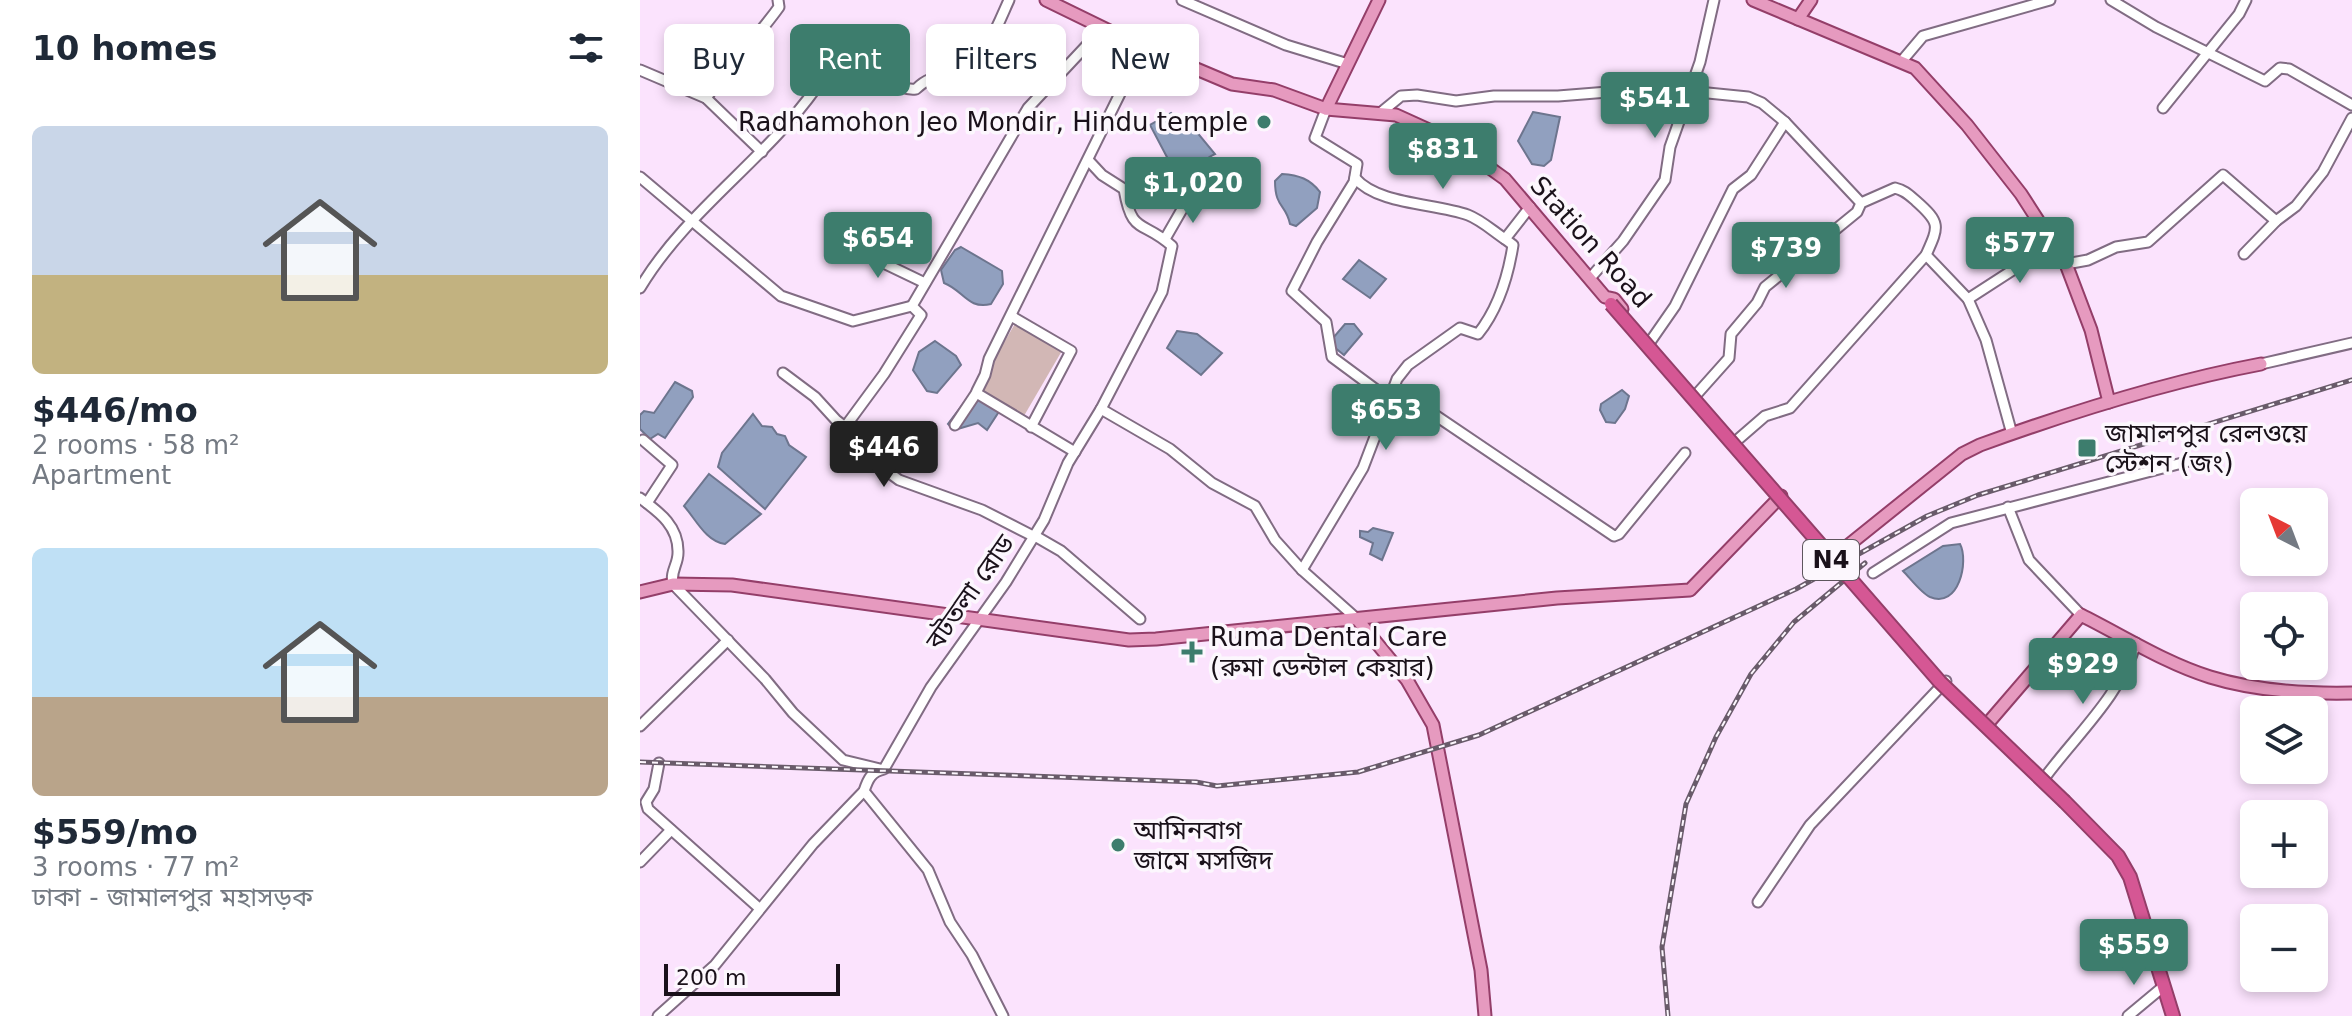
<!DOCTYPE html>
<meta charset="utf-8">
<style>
body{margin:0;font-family:"DejaVu Sans","Noto Sans Bengali",sans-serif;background:#f2f2f3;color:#1f2937;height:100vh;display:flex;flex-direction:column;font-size:30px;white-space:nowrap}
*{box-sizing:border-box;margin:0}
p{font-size:26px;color:#747a83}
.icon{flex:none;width:44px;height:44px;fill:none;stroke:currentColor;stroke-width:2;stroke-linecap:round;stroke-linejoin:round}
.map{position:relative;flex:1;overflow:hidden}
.sheet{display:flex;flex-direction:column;background:#fff;width:640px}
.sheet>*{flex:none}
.hud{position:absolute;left:24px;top:24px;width:760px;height:72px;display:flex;gap:16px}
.needle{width:52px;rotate:318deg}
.controls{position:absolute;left:1600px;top:488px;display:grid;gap:16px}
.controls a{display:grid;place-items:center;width:88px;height:88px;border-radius:12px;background:#fff;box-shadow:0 4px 12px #0003;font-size:40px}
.scale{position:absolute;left:24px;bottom:20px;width:176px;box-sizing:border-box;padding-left:8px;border:4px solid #1a111a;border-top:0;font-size:22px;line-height:28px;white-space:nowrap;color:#1a111a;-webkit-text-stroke:6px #fcf7fd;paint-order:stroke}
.price{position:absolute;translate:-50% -68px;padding:0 18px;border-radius:8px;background:#3d7d6d;color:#fff;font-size:26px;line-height:52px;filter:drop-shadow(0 2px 4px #0008)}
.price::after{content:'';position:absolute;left:50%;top:48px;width:24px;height:18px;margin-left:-12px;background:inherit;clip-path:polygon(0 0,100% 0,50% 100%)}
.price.current{background:#222;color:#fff}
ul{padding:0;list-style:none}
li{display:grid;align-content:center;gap:16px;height:424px;padding:0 32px}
li span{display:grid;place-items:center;height:248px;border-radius:12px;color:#555}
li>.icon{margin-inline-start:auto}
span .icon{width:144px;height:144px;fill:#fffc;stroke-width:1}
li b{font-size:34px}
h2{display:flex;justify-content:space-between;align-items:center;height:96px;padding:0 32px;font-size:34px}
.chip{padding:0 28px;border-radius:12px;background:#fff;box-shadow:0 4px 12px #0003;font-size:28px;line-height:72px}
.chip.current{background:#3d7d6d;color:#fff}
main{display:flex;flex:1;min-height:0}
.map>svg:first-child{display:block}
.green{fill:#d2b7b5}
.water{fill:#91a0bf;stroke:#6d758e;stroke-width:2}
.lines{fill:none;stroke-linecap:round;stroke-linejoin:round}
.minor-casing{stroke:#816c83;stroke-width:13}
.major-casing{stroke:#943e69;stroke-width:15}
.highway-casing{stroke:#943e69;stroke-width:16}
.minor{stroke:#fff;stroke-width:9}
.major{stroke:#e69abf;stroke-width:11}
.highway{stroke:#d55794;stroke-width:12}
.rail-casing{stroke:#695b6a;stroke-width:5}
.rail{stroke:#fcf7fd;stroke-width:2;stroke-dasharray:6;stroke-linecap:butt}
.highway-bridge-casing{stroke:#943e69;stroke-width:16;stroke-linecap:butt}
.highway-bridge{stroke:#d55794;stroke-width:12}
.poi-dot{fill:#3d7d6d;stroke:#fcf7fd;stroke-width:3}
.labels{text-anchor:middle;stroke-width:7;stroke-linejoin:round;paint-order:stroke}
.shield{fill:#fcf7fd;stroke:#5e565e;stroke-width:2}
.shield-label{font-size:24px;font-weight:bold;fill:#1a111a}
.poi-label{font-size:26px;fill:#1a111a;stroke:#fcf7fd;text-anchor:start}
.street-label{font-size:26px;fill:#1a111a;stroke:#fcf7fd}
</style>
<main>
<section class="sheet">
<h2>10 homes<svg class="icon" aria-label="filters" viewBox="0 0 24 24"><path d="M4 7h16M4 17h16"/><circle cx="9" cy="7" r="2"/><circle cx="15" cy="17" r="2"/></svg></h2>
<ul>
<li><span style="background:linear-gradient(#c9d6e8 60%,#c2b280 0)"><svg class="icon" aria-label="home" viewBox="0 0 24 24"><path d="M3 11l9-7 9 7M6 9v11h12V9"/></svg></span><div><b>$446/mo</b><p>2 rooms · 58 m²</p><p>Apartment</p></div></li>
<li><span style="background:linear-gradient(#bfe0f5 60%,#b9a48a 0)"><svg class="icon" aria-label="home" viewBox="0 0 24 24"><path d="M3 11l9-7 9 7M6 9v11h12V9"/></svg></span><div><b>$559/mo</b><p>3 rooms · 77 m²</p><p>ঢাকা - জামালপুর মহাসড়ক</p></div></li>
</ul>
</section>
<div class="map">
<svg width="1712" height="1016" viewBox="0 0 1712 1016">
<rect width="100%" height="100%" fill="#fbe3fd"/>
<path class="green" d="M376,322L423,349L381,421L334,394Z"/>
<g class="water">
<path d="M300,27L322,43L316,52L321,58L320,66L302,68V57L289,47Z"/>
<path d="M893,112L920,117L911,160L904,166L892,164L878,141Z"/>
<path d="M531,113L542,125L556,131L575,154C563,159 559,169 548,174L528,159L510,125Z"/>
<path d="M642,174C659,175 670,179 680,192L677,208L656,226L650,224C646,204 635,208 635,181Z"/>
<path d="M321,247L362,271L363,284L351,304C328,310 323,290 304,283L301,270L315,250Z"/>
<path d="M719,260L746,279L730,298L703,279Z"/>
<path d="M705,324H714L722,334L704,355L694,347L693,338Z"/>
<path d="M537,331L557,334L582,353L561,375L527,348Z"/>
<path d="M295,341L316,356L321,365L297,393L287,391L273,370L279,352Z"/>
<path d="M35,382L52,391L53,397L25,438L18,434L10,439L0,429V415L4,411L14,413Z"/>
<path d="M982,390L989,396L985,409L975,423L966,422L960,410L961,404Z"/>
<path d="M332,392L360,410L347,430L338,423L314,430L308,424Z"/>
<path d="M113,414L122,426L132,427L137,434L145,436L149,445L166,457L125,509L78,467L82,453Z"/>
<path d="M69,474L121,514L85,544C66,542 55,518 44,506Z"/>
<path d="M733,528L753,533L742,560L730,554L733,543L720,537V531L728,532Z"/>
<path d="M1320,544C1329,561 1319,609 1290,597C1281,593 1270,578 1263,571L1303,546Z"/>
</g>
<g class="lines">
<defs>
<g id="minor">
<path d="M542,0L646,45L708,64"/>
<path d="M1471,0L1516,27L1625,81L1640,68L1649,69L1712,105"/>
<path d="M1261,62L1283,36L1410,0"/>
<path d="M0,70L66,98L122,152"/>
<path d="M66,98C89,66 116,39 139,7L138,0"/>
<path d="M1523,108L1599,14L1606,0"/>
<path d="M686,109L675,138L717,164L714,182L677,242L652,291L686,322L692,357L769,414L773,415L779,408L786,409L974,536L979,534L1045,453"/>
<path d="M739,114L761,96L777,95L816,101L854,96H918L1018,88L1108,97L1122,103L1145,122L1221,203"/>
<path d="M0,177L141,296L213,321L272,306"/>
<path d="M715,178C738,205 795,203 828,215C841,220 853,231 865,239"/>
<path d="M525,239L552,192"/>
<path d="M206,245L285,283"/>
<path d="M1604,254L1636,221L1656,206L1683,172L1712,118"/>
<path d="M1286,255L1328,299L1346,340L1372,434"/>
<path d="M1426,264L1448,260L1476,247L1508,242L1583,175L1636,221"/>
<path d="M951,277L983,241L1025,180L1030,147L1060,62L1074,0"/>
<path d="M0,288C46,211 124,161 176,88C187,82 196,87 207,84C215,81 219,72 229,73C246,75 257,91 276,89C293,72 304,80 323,71C345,60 359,22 369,0"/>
<path d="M1328,299L1413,244"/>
<path d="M371,316L431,351L391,427"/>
<path d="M1010,342L1035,306L1093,189L1111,175L1145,122"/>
<path d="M1621,364L1712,343"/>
<path d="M143,373L175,397L196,420L238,452L240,466L259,480L342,510L393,536"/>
<path d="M1056,395L1089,358L1091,334L1117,303L1125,287L1217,212L1221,203L1255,188C1264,190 1269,195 1276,201C1301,223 1299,226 1286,255L1150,408L1125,416L1095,442"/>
<path d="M461,409L530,449L572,483L615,506L635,540L662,570L717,619"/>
<path d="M315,425L337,392"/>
<path d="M205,427L244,374L281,315L272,306L388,108L463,28"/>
<path d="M3,440L32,465L7,503"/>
<path d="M435,452L338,394L337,391L345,375L349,359L503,47"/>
<path d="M0,498C19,512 39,526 38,553C38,565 30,571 33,584L125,679L153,713L203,760L240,769"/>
<path d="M1368,507L1389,560L1441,615"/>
<path d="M395,536L421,551L500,619"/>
<path d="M662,570L723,468L757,379L768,365L820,328L838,334C858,309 868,277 873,245L865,239L890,207"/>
<path d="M1233,573L1311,523L1546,462"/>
<path d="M0,726L88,640"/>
<path d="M19,763L14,789L6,802L8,809L119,908"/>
<path d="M1406,776C1438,733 1480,696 1496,643"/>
<path d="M224,791L288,870L310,922L332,955L363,1016"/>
<path d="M0,862L31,830"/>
<path d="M1118,902L1170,825L1306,681"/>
<path d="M18,1016L75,965L173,844L224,791C228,779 231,772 244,769L291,687L366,582L404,520L428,463L461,409L522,292L532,246C502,219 492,236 484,189L462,175L449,161"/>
<path d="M1488,1016L1524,986"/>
</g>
<g id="major">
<path d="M406,0L490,41L592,84L634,90L686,109L756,115L811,140L865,179L965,297L974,299L982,309"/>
<path d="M1113,0L1275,68L1327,125L1381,194L1426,264L1451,330L1469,402"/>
<path d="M1158,19L1171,0"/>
<path d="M686,109L739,0"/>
<path d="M1195,556L1322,454L1340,445C1431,412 1526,382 1621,364"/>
<path d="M0,592L33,584L92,585L489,640L516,639L917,598L1050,590L1141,496"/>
<path d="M717,619L767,680L793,725L841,970L845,1016"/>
<path d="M1349,722L1441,615C1483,636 1525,663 1570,677C1615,691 1665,694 1712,693"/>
</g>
<path id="highway" d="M1425,802L1478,856L1490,877L1533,1016"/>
</defs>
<use href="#minor" class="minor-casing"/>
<use href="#major" class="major-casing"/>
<use href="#highway" class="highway-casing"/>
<use href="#minor" class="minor"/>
<use href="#major" class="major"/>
<use href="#highway" class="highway"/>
<defs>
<g id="rail">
<path d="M0,762L556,782L577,786L718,772L839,735L1156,589L1287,516L1338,495L1712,380"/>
<path d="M1028,1016L1022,947L1046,804L1076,737L1111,674L1154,622L1225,563"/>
</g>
</defs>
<use href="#rail" class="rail-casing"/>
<use href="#rail" class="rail"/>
<defs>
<path id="highway-bridge" d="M971,304L1300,682L1425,802"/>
</defs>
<use href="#highway-bridge" class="highway-bridge-casing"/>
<use href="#highway-bridge" class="highway-bridge"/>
</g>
<g class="poi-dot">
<circle cx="624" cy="122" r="8"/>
<rect x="1437" y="438" width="20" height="20" rx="4"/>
<path d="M548 640h8v8h8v8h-8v8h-8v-8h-8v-8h8z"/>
<circle cx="478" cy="845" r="8"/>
</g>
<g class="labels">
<rect class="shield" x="1163" y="540" width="56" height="40" rx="6"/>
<g class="shield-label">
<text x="1191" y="568">N4</text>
</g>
<g class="poi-label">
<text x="608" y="131" text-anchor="end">Radhamohon Jeo Mondir, Hindu temple</text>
<text x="1465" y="442">জামালপুর রেলওয়ে<tspan x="1465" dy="30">স্টেশন (জং)</tspan></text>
<text x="570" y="646">Ruma Dental Care<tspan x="570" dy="30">(রুমা ডেন্টাল কেয়ার)</tspan></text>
<text x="494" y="839">আমিনবাগ<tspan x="494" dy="30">জামে মসজিদ</tspan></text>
</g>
<g class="street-label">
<text transform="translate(951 242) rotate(48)" y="9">Station Road</text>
<text transform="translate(330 592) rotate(-55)" y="9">বটতলা রোড</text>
</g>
</g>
</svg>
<div class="controls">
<a><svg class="needle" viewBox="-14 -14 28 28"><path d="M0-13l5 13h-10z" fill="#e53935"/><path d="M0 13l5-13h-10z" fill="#747a83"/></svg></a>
<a><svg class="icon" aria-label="locate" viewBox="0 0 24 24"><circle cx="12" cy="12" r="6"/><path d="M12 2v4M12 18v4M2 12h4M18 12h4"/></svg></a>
<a><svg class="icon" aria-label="layers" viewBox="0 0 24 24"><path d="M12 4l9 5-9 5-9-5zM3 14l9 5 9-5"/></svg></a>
<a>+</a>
<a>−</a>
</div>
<div class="scale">200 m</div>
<b class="price" style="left:1015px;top:140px">$541</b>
<b class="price" style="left:803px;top:191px">$831</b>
<b class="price" style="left:553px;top:225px">$1,020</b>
<b class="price" style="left:238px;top:280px">$654</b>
<b class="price" style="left:1380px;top:285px">$577</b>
<b class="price" style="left:1146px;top:290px">$739</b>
<b class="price" style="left:746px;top:452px">$653</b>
<b class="price current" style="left:244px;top:489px">$446</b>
<b class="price" style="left:1443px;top:706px">$929</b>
<b class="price" style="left:1494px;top:987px">$559</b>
<div class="hud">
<a class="chip">Buy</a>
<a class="chip current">Rent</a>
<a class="chip">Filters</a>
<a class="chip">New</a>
</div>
</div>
</main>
